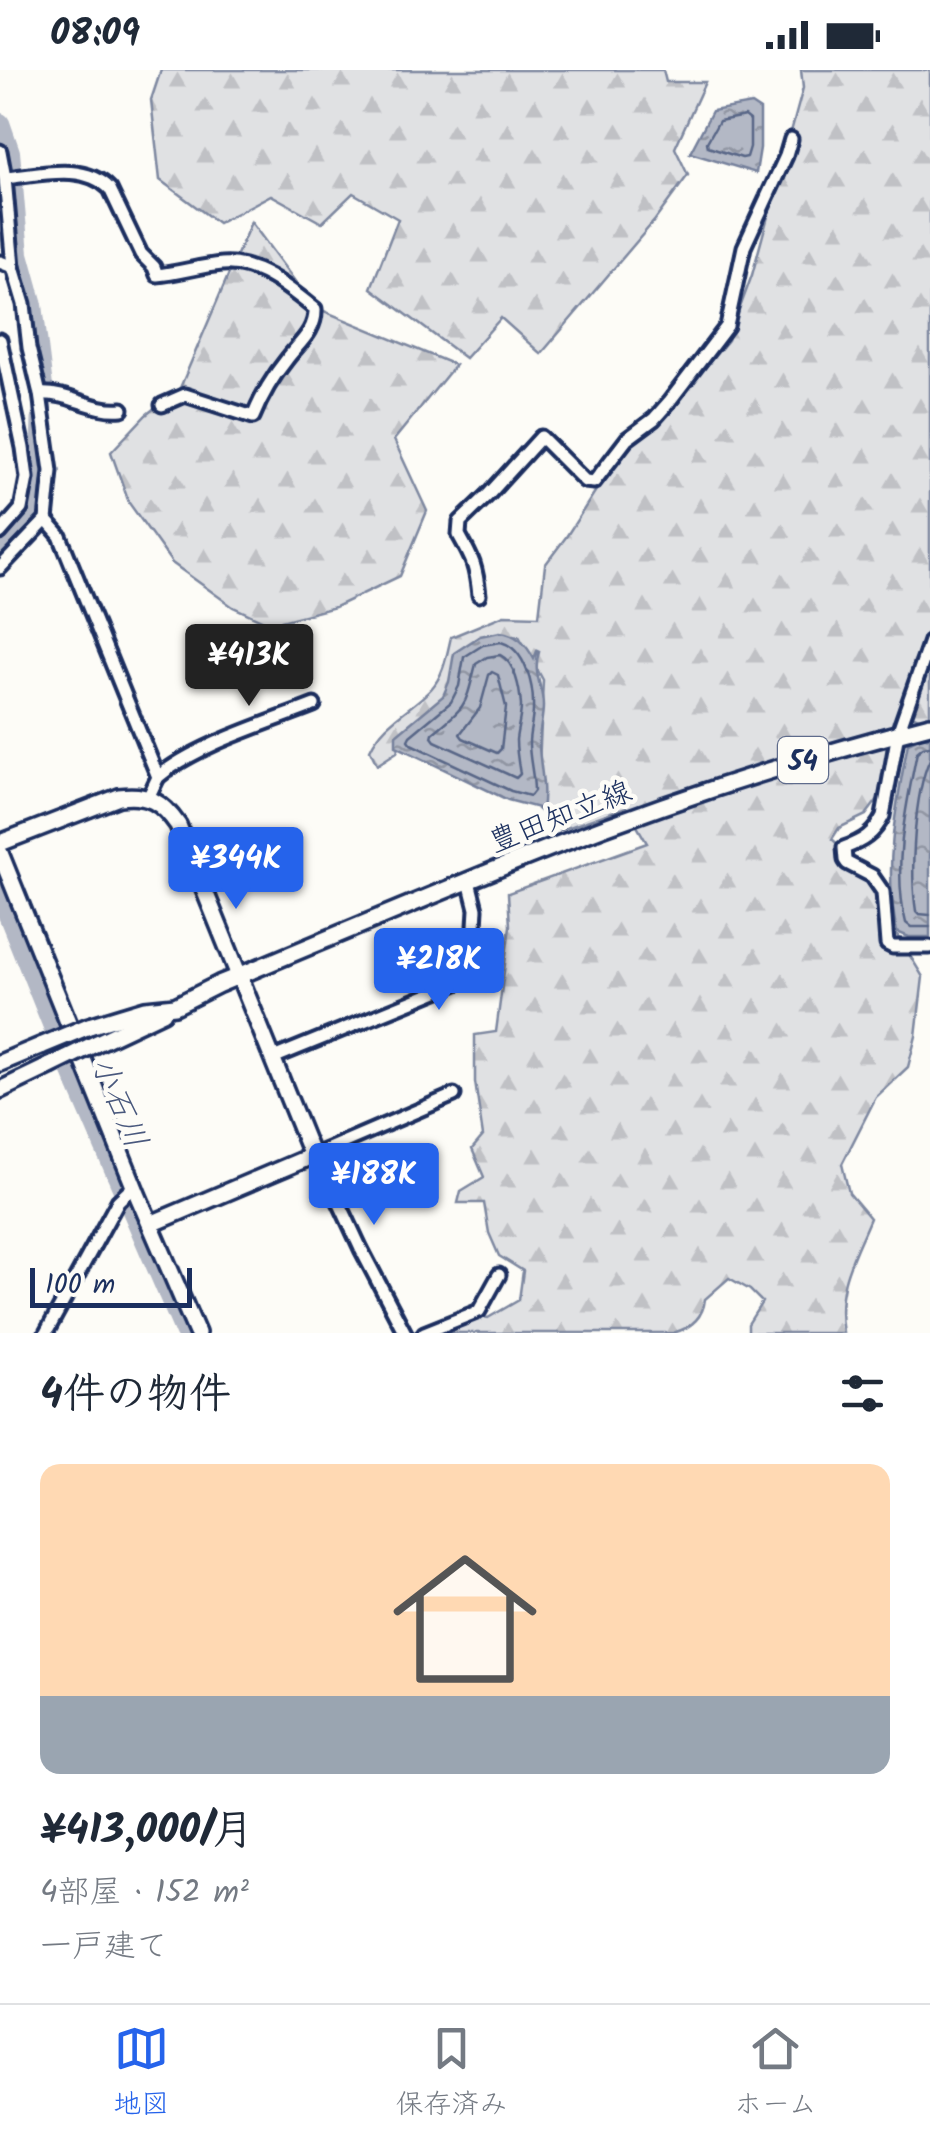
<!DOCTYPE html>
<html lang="ja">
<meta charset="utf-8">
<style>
body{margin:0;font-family:Kalam,"Klee One",sans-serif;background:#f2f2f3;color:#1f2937;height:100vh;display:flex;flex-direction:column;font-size:38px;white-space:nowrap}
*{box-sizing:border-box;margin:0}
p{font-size:32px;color:#747a83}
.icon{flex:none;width:55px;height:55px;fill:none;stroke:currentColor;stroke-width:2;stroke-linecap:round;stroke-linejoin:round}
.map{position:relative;height:1263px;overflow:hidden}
.side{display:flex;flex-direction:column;background:#fff;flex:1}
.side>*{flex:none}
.scale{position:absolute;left:30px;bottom:25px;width:162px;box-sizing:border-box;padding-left:10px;border:5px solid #1b2f5e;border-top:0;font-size:28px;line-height:35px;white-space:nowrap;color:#1b2f5e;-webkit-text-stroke:8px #fdfcf7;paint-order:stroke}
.price{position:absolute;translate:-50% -85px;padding:0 22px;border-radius:10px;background:#2563eb;color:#fff;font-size:32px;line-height:65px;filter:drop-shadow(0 2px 5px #0008)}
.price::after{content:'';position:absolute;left:50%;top:60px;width:30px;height:22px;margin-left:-15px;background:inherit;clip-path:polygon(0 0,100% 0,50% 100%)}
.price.current{background:#222;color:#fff}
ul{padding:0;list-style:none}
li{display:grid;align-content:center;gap:20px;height:530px;padding:0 40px}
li+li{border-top:2px solid #e0e1e3}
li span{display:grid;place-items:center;height:310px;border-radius:20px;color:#555}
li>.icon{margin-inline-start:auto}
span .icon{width:180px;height:180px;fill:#fffc;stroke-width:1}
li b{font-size:42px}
h2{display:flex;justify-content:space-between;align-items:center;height:120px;padding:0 40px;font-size:42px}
.status{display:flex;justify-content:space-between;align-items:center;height:70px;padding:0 50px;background:#fff;direction:ltr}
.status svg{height:28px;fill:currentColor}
.tabs{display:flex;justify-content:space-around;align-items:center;height:140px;border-top:2px solid #e0e1e3;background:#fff;font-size:28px;color:#747a83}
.tabs a{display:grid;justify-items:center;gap:5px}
.tabs .current{color:#2563eb}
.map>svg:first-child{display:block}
.forest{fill:url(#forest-firs);stroke:#7e88a0;stroke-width:2.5}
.water{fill:url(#water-ripples);stroke:#76819c;stroke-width:2.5}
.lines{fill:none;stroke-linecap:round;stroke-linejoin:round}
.shore{stroke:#586687;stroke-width:2.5}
.river{stroke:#b3b8c5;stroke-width:20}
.minor-casing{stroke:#1b2f5e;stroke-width:19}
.major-casing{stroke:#1b2f5e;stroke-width:22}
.minor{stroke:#fdfcf7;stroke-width:11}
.major{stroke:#fdfcf7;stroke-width:15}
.major-bridge-casing{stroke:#1b2f5e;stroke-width:22;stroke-linecap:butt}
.major-bridge{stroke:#fdfcf7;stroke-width:15}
.labels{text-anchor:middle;stroke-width:9;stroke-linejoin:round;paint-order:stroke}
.shield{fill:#fdfcf7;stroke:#5f6c8c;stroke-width:2.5}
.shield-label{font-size:28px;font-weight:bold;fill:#1b2f5e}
.street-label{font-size:30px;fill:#1b2f5e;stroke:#fdfcf7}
.water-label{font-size:32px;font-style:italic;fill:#49587d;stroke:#fdfcf7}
</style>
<div class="status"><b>08:09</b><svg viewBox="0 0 49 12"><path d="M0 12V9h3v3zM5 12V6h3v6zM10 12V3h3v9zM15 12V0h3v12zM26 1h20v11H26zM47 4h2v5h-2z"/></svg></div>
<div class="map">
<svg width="930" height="1263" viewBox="0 0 930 1263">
<defs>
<pattern id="forest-firs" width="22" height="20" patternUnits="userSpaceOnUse" patternTransform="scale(2.5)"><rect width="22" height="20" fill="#e0e1e3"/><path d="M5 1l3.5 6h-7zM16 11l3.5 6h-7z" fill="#c0c1c5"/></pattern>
<pattern id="water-ripples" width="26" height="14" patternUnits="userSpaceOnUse" patternTransform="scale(2.5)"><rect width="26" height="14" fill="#b3b8c5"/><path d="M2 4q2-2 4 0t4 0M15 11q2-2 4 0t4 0" fill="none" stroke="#9196a3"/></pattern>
</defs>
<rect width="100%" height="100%" fill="#fdfcf7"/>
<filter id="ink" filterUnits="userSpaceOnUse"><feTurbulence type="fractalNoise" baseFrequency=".01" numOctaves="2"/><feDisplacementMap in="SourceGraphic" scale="20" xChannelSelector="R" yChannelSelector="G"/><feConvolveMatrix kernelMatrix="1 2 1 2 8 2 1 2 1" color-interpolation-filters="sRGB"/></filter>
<g filter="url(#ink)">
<g class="forest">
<path d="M161,0H663L666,12H705L675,78L688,105L655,150L541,284L501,248L465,288L371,218L398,149L353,123L322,153L271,125L218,153L160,110L151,30Z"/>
<path d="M801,0H930V653L912,645L893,651L888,671L884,721L866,745L839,758L832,769L869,803L876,830L923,907L916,966L908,997L876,1027L842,1094L849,1123L870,1148C853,1189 835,1216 843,1263H748V1254L762,1232L750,1220L729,1208L705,1229C703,1248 691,1258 673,1263H450L466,1243L488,1248L519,1230L523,1201L499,1186L489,1163L484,1133H458L461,1121L484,1107L472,1079L483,1066L475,1012V965L496,962L510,856L508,823L647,773L626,737L561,760L537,739L543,610L519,566L486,571L458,608L429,653L405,666L397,682L377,695L370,680C384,650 410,641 431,619C444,605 447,584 451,567L504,545L539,546L545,495L566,467L627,372L658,354L728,270L752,205L803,18Z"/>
<path d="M251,152L314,237L455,295L394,370L427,441L400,506L335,537L270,554L233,537L172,493L129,433L111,382L146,345L180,318Z"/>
</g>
<g class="water">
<path d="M751,34L760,40V78L756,103L690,83L712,41Z"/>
<path d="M500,562C517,564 526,574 534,589L537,581L539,582C532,603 543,616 543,636C543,650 538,663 539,676C540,698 546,717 542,739L508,730L396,676V665L402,660L443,626L449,612L454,583L480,566Z"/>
<path d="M923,666L930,668V867H909L897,862C883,799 896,736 908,673Z"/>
</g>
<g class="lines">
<g class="shore">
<path d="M745,46L750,50V77L747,87L742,88L708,77L707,72L719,51Z"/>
<path d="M501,572C526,579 534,617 533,640C533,651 529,662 529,673C529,689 534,705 534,721L530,726L511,721L411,674L408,670L410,666L451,632L459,616L464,587L483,575Z"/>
<path d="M500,585C515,592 520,619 521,636C521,648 517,659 516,670C516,681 518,692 520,704L516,708L435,671L432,667L433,663C468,635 465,636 476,594L487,587Z"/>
<path d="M492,602L498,605L506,637L501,679L497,683L463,668L460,664L480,638L489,605Z"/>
<path d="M930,676L923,677L917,682C906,737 892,798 906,853L911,857H930"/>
<path d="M930,689C914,723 910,804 916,841L919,844L930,845"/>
</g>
<g class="river">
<path d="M0,53L10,82L19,184L33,235L43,317L38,432L27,456L0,484"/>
<path d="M0,825L62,979L185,1263"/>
</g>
<defs>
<g id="minor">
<path d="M0,81L5,108L13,197"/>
<path d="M5,108C39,105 84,92 110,119L141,184L154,197L157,205C179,203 200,196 222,194C257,191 289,218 315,239C316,261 299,273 287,289C274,305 261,327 253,347L185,325L162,335"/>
<path d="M0,192L13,197L24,234L29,278L40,324L51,401L46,450L0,498"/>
<path d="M0,270L23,378L27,408L21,439L0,463"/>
<path d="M40,324C69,322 93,342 122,339"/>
<path d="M46,450L60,466L158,707L148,728"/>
<path d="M479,525C476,496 473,490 459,465L460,452L489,424L541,367L585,411L594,412L627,369L654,349L669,332L727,256L744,177L786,86L791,69"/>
<path d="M930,571L898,663L883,746C874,764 863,771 844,778L845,790L847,793L872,806L883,822L887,874L893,877H930"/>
<path d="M158,707C196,675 266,654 314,635"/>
<path d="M273,988L472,907L476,839L469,811"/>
<path d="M46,1263L118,1131L134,1116"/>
<path d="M405,1263L361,1179L319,1089L312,1086L454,1025"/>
<path d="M424,1263L479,1241L499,1205"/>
</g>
<g id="major">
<path d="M0,773L119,727C148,723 162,732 178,755L312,1086L151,1154"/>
<path d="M0,783L138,1126L197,1263"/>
<path d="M89,956L145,939L175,936L219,914C330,868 440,821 552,777C675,729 802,688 930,655"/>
<path d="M95,974L163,942"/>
<path d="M0,993L43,975"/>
<path d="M0,1020L50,996"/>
</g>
</defs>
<use href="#minor" class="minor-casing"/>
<use href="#major" class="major-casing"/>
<use href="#minor" class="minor"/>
<use href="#major" class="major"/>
<defs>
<g id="major-bridge">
<path d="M43,975L89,956"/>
<path d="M50,996L95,974"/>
</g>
</defs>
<use href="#major-bridge" class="major-bridge-casing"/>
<use href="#major-bridge" class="major-bridge"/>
</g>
</g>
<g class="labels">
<rect class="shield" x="778" y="667" width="50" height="46" rx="8"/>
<g class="shield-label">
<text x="803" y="700">54</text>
</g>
<g class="street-label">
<text transform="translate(560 746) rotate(-21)" y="10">豊田知立線</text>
</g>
<g class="water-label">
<text transform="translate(120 1032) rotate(67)" y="11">小石川</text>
</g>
</g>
</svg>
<div class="scale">100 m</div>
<b class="price current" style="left:249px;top:639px">¥413K</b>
<b class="price" style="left:236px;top:842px">¥344K</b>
<b class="price" style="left:439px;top:943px">¥218K</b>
<b class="price" style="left:374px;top:1158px">¥188K</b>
</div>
<section class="side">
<h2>4件の物件<svg class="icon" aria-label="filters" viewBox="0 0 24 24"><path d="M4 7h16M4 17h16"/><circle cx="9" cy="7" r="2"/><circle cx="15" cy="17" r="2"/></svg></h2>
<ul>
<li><span style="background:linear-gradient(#ffd9b3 75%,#9aa5b1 0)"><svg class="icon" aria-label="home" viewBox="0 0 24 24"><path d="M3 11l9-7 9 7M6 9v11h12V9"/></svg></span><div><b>¥413,000/月</b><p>4部屋 · 152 m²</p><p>一戸建て</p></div></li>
</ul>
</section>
<nav class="tabs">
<a class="current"><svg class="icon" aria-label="map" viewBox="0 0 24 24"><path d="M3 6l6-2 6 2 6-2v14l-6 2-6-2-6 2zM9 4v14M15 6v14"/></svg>地図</a>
<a><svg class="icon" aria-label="saved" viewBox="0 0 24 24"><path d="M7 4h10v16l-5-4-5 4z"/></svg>保存済み</a>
<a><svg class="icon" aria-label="home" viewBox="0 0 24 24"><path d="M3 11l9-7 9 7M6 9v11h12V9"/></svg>ホーム</a>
</nav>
